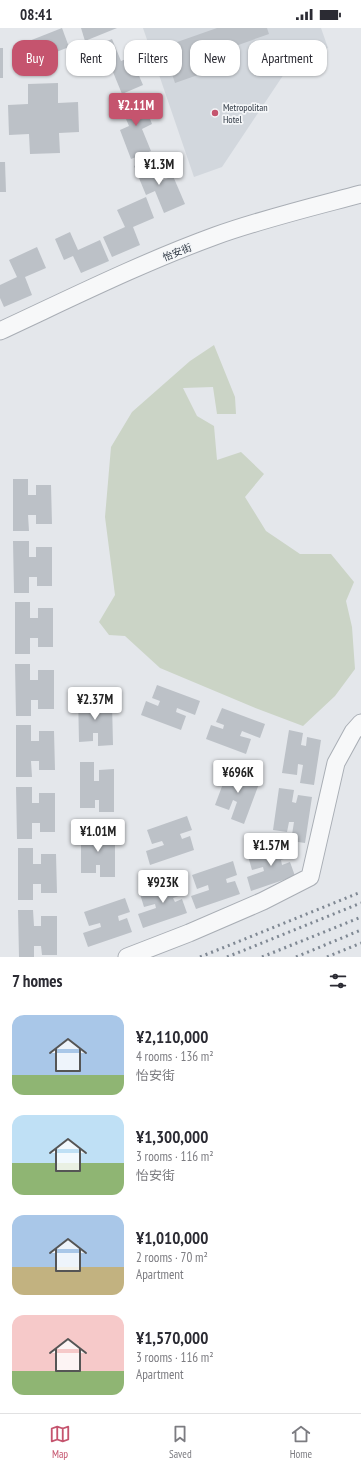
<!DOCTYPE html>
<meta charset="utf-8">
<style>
body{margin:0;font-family:"PT Sans Narrow","Noto Sans SC",sans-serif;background:#f2f2f3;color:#2b2b33;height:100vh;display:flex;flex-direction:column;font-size:15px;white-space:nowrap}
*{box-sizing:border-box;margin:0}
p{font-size:13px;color:#7c7c81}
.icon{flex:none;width:22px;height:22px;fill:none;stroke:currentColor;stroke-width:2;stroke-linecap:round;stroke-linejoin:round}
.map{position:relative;height:929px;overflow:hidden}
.side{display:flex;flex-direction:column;background:#fff;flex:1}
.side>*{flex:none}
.top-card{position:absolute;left:12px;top:12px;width:337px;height:36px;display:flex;gap:8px}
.price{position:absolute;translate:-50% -34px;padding:0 9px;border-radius:4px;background:#fff;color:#222;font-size:13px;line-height:26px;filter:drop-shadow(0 1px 2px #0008)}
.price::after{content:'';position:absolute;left:50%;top:24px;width:12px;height:9px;margin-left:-6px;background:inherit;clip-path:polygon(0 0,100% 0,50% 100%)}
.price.current{background:#c5546e;color:#fff}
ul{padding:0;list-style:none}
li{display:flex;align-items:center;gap:12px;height:100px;padding:0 12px}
li span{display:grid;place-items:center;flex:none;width:112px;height:80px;border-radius:12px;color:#555}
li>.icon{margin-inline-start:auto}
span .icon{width:48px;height:48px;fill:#fffc;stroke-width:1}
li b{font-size:17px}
h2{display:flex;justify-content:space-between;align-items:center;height:48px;padding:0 12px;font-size:17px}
.pill{padding:0 14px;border-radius:12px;background:#fff;box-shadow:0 1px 3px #0004;font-size:14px;line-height:36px}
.pill.current{background:#c5546e;color:#fff}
.status{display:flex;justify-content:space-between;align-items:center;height:28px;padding:0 20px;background:#fff;direction:ltr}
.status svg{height:11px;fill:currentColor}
.tabs{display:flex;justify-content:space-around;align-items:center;height:56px;border-top:1px solid #e1e1e2;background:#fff;font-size:11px;color:#7c7c81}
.tabs a{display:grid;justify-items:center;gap:2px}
.tabs .current{color:#c5546e}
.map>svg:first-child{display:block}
.built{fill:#d2d7dd}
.green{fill:#cbd4c6}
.building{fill:#bcc1c7}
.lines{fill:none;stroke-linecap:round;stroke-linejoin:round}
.minor-casing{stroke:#a9aeb5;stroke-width:19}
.minor{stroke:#f7f8f9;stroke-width:17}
.rail{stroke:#7f8893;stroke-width:3;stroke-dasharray:2 4;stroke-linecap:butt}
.poi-dot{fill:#c5546e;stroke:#f4f6f8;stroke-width:1.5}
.labels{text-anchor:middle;stroke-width:3.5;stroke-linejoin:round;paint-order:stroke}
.poi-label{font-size:10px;fill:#2d3642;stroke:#f4f6f8;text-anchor:start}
.street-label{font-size:10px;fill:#2d3642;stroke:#f4f6f8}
</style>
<div class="status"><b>08:41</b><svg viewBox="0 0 49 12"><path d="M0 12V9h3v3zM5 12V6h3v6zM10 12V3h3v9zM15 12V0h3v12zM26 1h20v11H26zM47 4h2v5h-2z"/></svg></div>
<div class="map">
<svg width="361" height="929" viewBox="0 0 361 929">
<rect width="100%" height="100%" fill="#e4e7eb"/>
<path class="built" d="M143,0H321L328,20L294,31L222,139L194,149Z"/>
<path class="green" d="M214,317L235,369L236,386H217L213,359L183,360L197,388L214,398L217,432L241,424L264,446L245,469L266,503L300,526H331L354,554L346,573L352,599L355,641L335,668L303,698L253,679L160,640L125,608L109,607L99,594L115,567L105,489L111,419L132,384L190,333Z"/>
<g class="building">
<path d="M62,0L69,19L31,34L24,15Z"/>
<path d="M81,0H117L85,13Z"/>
<path d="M217,0H267L269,6L227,21L232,35L175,55L163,19Z"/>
<path d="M112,11L121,33L131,29L143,57L122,66L113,44L104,48L92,19Z"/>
<rect x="0" y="20" width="3" height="30"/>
<path d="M58,55V75L78,74L79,104L59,105L60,125L30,126L29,106L9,107L8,77L28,76V56Z"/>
<path d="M141,68L152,96L142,101L151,123L131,131L120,102L129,98L120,77Z"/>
<path d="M154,130L163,152L173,148L185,176L164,185L155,163L146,167L134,138Z"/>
<path d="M0,134H5L6,164H0Z"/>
<path d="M146,169L154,190L133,199L140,217L112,229L103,209L125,199L117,182Z"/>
<path d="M70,204L78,222L100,212L109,233L81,245L73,228L64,232L55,211Z"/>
<path d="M37,219L46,240L25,249L32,267L4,279L0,270V257L17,249L9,232Z"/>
<path d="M13,451H28V467H36V457H51L52,496H36V487H28L29,503H13Z"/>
<path d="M13,513H29V529H36V519H52V558H37V549H29V565H14Z"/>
<path d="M15,574H30V590H38V580H53V619H38V610H30V626H15Z"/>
<path d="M15,636H30V652H38V642H54V681H38V672H31V688H16Z"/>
<path d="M157,657L200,673L195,687L177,680L176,684L186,688L181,702L141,687L146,673L158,678L160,673L152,670Z"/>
<path d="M78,667H93V686H98L97,675H112L113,717L98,718V705H93V713L79,714Z"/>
<path d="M222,680L265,696L260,710L242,703L240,708L251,711L246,726L206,711L211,697L223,701L224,697L216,694Z"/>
<path d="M16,697H31V713H39V703H54L55,742H39V733H31L32,749H16Z"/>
<path d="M289,702L303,705L301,717L306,718L307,709L321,712L314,757L300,755L303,737L298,736L297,747L282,745Z"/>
<path d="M80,734H94V753H99V742L114,741V784H99V772H95V780H80Z"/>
<path d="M230,737L244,742L239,754L244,755L247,748L260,753L244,796L231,791L237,774L233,772L229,782L215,777Z"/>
<path d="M16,759H32V775H39V765H55V804H40V795H32V811H17Z"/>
<path d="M279,760L294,762L292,774L296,775L298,767L312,769L305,815L291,813L294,794H289L287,804L273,802Z"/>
<path d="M187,788L192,802L180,806L182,811L190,808L194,822L150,837L146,823L164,817L162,813L152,816L147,802Z"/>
<path d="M81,799H95L96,818H100V807L115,806V849H100V837H96V845H81Z"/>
<path d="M288,814L293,828L281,832L282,837L290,834L295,848L251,863L247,849L264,843L263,839L252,842L248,828Z"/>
<path d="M18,820H33V836H41V826H56L57,865H41V856H33V872H18Z"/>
<path d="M233,833L237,847L226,851L227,855L235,853L240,866L196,881L191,868L209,862L208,857L197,861L192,847Z"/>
<path d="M180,851L185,866L173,870L175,874L182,871L187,885L143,900L138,886L156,880L155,876L144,879L140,866Z"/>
<path d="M125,870L130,884L118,888L119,893L127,890L132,904L88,919L83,905L101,899L100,895L89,898L84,884Z"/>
<path d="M18,882H33L34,898H41V888H57V927H42L41,918H34V929H19Z"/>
</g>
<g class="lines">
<defs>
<g id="minor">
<path d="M0,303C71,270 141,235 215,208C262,191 312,179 361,166"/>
<path d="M127,929L189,905L263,873L310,849L336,735L353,704L361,695"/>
</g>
</defs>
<use href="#minor" class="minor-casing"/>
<use href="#minor" class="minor"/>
<g class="rail">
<path d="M200,929L361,864"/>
<path d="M227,929L361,875"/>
<path d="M262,929L361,889"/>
<path d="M296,929L361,902"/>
<path d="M327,929L361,915"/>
</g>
</g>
<circle class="poi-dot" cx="215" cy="85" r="4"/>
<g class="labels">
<g class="poi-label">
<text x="223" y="83">Metropolitan<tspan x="223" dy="12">Hotel</tspan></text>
</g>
<g class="street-label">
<text transform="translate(177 224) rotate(-22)" y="4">怡安街</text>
</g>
</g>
</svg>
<b class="price current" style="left:136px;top:99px">¥2.11M</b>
<b class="price" style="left:159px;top:158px">¥1.3M</b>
<b class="price" style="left:95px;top:693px">¥2.37M</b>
<b class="price" style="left:238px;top:766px">¥696K</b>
<b class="price" style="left:98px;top:825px">¥1.01M</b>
<b class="price" style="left:271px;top:839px">¥1.57M</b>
<b class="price" style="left:163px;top:876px">¥923K</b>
<div class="top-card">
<a class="pill current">Buy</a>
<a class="pill">Rent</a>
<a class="pill">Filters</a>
<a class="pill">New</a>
<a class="pill">Apartment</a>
</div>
</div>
<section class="side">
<h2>7 homes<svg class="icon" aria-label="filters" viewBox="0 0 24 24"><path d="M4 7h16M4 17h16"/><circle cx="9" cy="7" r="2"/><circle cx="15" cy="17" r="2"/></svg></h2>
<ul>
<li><span style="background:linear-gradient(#a9c7e8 75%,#8fb573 0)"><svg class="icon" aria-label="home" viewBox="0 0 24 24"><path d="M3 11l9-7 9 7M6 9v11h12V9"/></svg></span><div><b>¥2,110,000</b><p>4 rooms · 136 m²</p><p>怡安街</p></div></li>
<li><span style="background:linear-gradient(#bfe0f5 60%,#8fb573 0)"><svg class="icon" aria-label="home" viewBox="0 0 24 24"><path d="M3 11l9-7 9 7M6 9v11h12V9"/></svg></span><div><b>¥1,300,000</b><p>3 rooms · 116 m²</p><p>怡安街</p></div></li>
<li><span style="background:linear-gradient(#a9c7e8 65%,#c2b280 0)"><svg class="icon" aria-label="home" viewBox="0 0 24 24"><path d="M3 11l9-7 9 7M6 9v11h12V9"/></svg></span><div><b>¥1,010,000</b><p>2 rooms · 70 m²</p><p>Apartment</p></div></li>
<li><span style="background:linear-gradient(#f6c9c9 70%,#8fb573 0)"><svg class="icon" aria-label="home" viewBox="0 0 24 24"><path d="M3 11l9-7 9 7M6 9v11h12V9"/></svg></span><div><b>¥1,570,000</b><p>3 rooms · 116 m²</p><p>Apartment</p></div></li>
</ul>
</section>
<nav class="tabs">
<a class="current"><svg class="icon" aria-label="map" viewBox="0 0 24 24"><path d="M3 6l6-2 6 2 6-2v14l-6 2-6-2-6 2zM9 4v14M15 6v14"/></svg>Map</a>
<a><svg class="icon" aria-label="saved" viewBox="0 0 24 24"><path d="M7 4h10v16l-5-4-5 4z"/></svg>Saved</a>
<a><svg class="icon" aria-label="home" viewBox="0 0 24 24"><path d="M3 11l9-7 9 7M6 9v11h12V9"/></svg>Home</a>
</nav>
